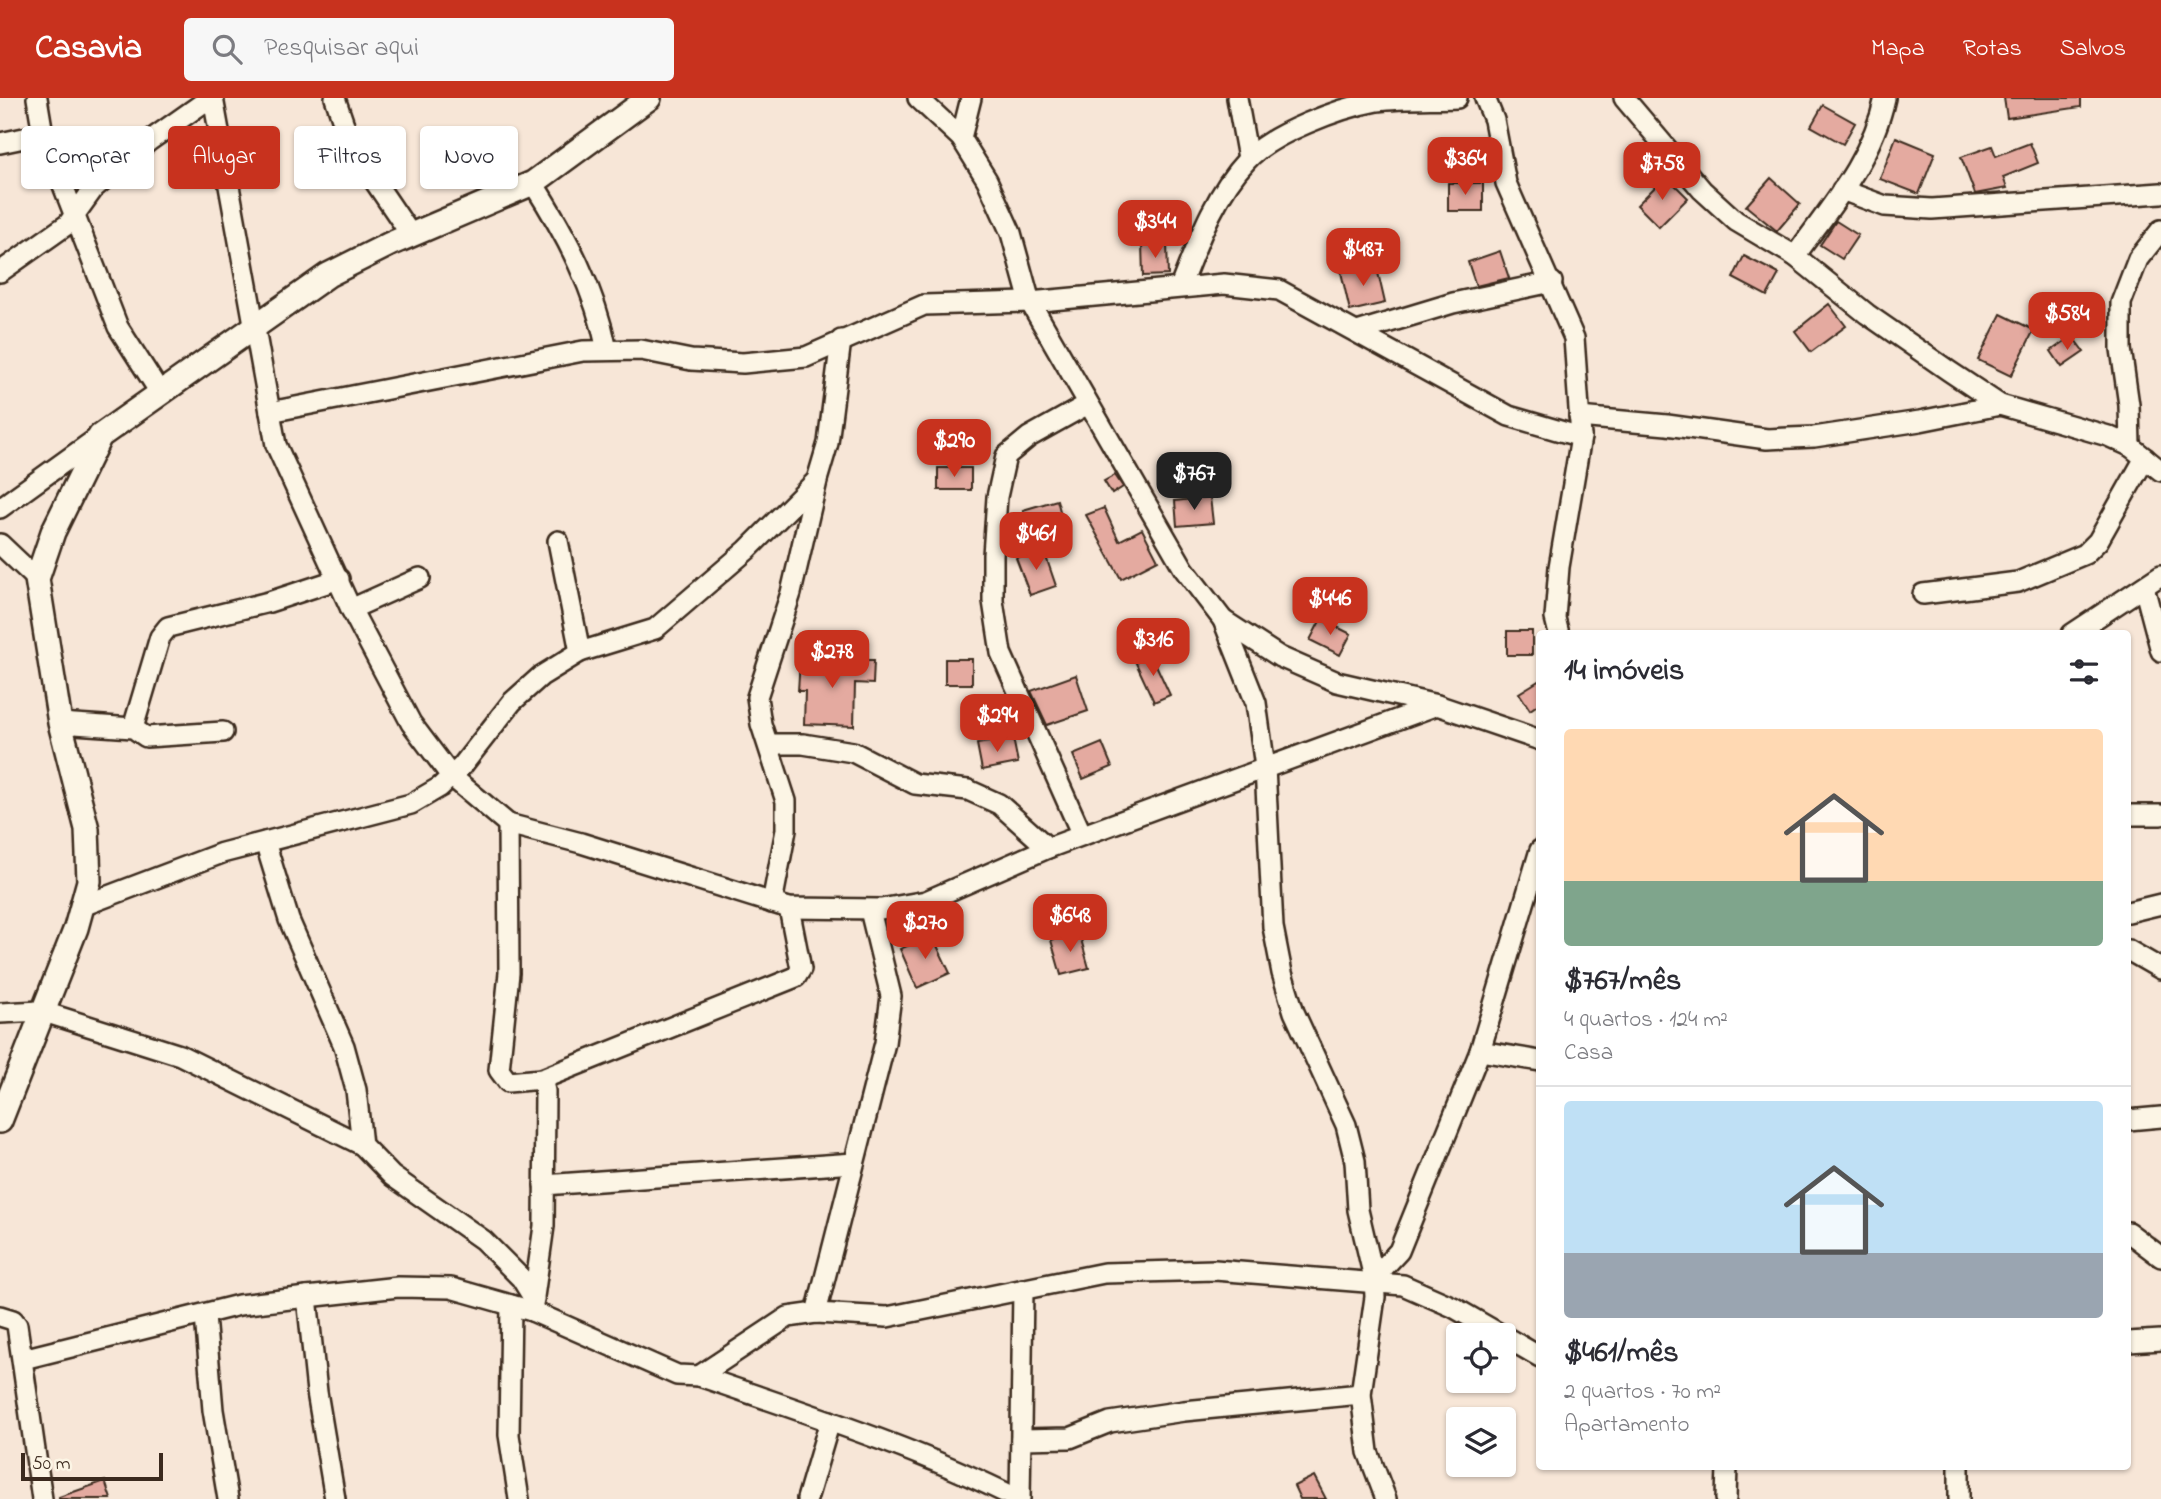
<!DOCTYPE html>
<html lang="pt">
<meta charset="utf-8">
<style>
body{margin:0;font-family:"Indie Flower",sans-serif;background:#f7f7f7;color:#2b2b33;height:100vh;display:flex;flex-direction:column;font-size:26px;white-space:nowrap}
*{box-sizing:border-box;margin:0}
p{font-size:23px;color:#7c7c81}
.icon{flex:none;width:38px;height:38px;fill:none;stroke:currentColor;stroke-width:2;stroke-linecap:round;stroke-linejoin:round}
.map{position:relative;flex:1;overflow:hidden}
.sheet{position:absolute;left:1536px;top:532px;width:595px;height:840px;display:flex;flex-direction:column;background:#fff;border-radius:7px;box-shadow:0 2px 5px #0004}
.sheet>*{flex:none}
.top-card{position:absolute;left:21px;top:28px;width:665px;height:63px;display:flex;gap:14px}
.tools{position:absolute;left:1446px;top:1225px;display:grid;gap:14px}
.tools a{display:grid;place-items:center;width:70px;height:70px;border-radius:7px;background:#fff;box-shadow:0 2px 5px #0004;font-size:35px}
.scale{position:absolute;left:21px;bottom:18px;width:142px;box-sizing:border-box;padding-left:7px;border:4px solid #3b2a1e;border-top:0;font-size:19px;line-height:24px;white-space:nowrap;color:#3b2a1e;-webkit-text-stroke:5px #fcf5e5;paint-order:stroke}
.price{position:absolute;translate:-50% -60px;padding:0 16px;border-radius:14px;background:#c8321e;color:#fff;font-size:23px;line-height:46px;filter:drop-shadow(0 2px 4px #0008)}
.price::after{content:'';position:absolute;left:50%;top:42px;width:21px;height:16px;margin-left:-10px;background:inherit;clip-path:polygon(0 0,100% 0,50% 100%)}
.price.selected{background:#222;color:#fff}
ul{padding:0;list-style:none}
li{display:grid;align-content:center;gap:14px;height:371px;padding:0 28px}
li+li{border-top:2px solid #e1e1e2}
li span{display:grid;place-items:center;height:217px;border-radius:7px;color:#555}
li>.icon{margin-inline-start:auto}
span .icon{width:126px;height:126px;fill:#fffc;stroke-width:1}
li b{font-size:30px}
h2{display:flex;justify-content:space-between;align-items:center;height:84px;padding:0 28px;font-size:30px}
.tag{padding:0 24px;border-radius:7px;background:#fff;box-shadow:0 2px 5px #0004;font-size:24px;line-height:63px}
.tag.selected{background:#c8321e;color:#fff}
header{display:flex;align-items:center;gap:42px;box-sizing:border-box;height:98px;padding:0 35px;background:#c8321e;color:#fff}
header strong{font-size:33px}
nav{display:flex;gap:38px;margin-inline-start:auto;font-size:24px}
.search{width:490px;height:63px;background:#f7f7f7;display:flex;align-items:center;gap:18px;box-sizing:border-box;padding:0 24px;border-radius:7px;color:#7c7c81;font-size:26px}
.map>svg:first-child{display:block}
.building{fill:#e4aaa0;stroke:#3b2a1e;stroke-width:2}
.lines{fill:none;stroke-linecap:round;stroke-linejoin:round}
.minor-casing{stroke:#3b2a1e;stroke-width:24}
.tertiary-casing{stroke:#3b2a1e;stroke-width:28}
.minor{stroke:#fcf5e5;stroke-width:19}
.tertiary{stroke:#fcf5e5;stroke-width:23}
</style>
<header>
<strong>Casavia</strong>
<div class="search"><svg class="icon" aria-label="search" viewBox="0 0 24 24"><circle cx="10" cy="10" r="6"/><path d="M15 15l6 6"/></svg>Pesquisar aqui</div>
<nav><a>Mapa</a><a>Rotas</a><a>Salvos</a></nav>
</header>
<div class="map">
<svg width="2161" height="1401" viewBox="0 0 2161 1401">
<rect width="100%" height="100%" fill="#f7e6d7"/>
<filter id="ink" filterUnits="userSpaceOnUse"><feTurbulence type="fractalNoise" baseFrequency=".0143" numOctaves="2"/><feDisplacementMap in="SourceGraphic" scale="14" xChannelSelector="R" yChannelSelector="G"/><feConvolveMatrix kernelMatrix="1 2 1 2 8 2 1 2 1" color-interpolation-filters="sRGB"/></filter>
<g filter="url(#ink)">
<g class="building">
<path d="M2004,0H2081V9L2007,20Z"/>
<path d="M1823,7L1855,25L1843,46L1811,28Z"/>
<path d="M1896,39L1935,55L1919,96L1880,81Z"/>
<path d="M2030,45L2038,65L2003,79L2007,90L1975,96L1961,59L1992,48L1996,58Z"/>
<path d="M1666,78L1688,100L1659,129L1637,107Z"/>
<path d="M1771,80L1800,106L1777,133L1746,108Z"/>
<rect x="1448" y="85" width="35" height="28"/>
<path d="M1836,123L1858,137L1842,161L1820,147Z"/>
<path d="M1167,145L1168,177L1143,178L1142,146Z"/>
<path d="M1500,153L1509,180L1476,188L1468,164Z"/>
<path d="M1744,158L1779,176L1767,198L1733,180Z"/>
<path d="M1376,166L1385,205L1350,213L1341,174Z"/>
<path d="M1829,206L1846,228L1811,254L1795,233Z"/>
<path d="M2001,216L2034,232L2011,278L1978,262Z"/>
<path d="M2072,238L2084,254L2062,269L2051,253Z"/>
<rect x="938" y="370" width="33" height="22"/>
<path d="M1115,377L1123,389L1112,396L1104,383Z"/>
<path d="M1210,399L1213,425L1177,428L1175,403Z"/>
<path d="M1057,402L1065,431L1032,441L1023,412Z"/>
<path d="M1104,410L1119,443L1142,431L1158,462L1121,481L1086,417Z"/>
<path d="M1043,450L1056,488L1030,497L1016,460Z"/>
<path d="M1321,521L1351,536L1340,557L1310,542Z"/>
<rect x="1507" y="533" width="25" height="24"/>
<path d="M1151,556L1170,597L1154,604L1135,563Z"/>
<rect x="945" y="561" width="27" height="25"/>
<path d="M800,562L852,565V562H874L873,586L855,585L854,628L804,626L805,593H798Z"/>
<path d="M1076,577L1088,613L1047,627L1031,593Z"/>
<path d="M1540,582V605L1530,612L1519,595Z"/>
<path d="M1013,640L1018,665L982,672L977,646Z"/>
<path d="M1102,645L1112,669L1083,681L1073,657Z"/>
<path d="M1079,834L1089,870L1061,877L1051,842Z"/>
<path d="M932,837L950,875L917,890L900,851Z"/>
<path d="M1314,1378L1326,1401H1300L1294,1388Z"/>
<path d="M105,1383L111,1401H59V1399Z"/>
</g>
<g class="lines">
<defs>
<g id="minor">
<path d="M37,0L43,36L118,229L159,293"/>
<path d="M213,0L276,347L351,511L411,625L451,678L508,726"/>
<path d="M335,0L352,50L411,137"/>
<path d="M918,0L961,40L987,82L1011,135L1030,204L1184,471L1223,522L1256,605L1265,669L1273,829L1282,875L1294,914L1346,1027L1355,1063L1358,1112L1374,1180L1375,1199L1361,1296L1368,1354L1386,1401"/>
<path d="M1237,0L1248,60"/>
<path d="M1485,0L1494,22L1506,85L1574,240L1581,339L1559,469L1555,520L1559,536"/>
<path d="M1624,0L1702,92L1736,123L1795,158L1867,216L1949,273L2000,307L2108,338L2130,348L2161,373"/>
<path d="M961,40L971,0"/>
<path d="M0,45L43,36"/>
<path d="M533,85C566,137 595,191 607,252"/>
<path d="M1842,92L1885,108L1932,111L2161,95"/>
<path d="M1795,158C1831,108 1872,61 1885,0"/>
<path d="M0,174L68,126L94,90L149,43L210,0"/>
<path d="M1180,189C1197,146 1214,97 1247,62C1272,35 1340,10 1377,3C1402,0 1431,1 1457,0"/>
<path d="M1357,234L1453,205L1552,184"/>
<path d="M270,314L583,253L641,252L691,262L743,265L806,259L924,207L1030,204L1224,186L1279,192L1509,318L1581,339"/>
<path d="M1579,319L1667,327L1767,341L1814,339L1920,323L2000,307"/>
<path d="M2130,348L2129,307L2121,251V205L2138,161L2161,132"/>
<path d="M0,410L100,338"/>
<path d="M558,443L580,554"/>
<path d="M0,446L37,481"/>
<path d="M2144,489L2161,553"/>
<path d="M1923,496L2018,484L2085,456L2098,443L2145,360"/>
<path d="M351,511L420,480"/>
<path d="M1223,522L1280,559L1337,584L1437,607L1540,642"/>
<path d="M2072,536L2161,477"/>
<path d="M1437,607L1048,750L926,803L881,811L789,810L581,745L508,726L509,875L499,972L508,984L542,981L545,993L544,1128L532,1213L677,1277L699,1278L788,1219L816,1215L887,1219L1104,1175L1215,1172L1403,1187L1453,1209L1540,1259"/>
<path d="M60,625L133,630L146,639L223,634"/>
<path d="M133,630L160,539L168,529L269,504L339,481"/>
<path d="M769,646H803L853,654L915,686L968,692L999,706L1048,750"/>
<path d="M2128,717H2161"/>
<path d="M1082,737L1001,555L993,503V457L997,399L1006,358L1029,339L1088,306"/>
<path d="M265,744L289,822L344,948L356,992L362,1047L392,1078L483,1142L521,1180L534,1201"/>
<path d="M772,805L786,732V703L761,626L757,599L791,495L817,383"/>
<path d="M82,808L222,755L411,706L440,689L462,668L512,604L541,578L580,554L655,531L747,452L817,382L828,345L841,242"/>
<path d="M2128,814L2161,806"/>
<path d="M2128,852L2161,871"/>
<path d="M0,915L41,913L180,957L362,1047"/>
<path d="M1480,953L1540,963"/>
<path d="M542,981L796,879L801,871L789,810"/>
<path d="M2128,1022L2161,1019"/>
<path d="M544,1087L854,1065"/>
<path d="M2128,1134L2161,1159"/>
<path d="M1374,1180L1399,1153L1480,953L1540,752"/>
<path d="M307,1199L398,1189L451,1190L532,1213"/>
<path d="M511,1207L509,1337L519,1401"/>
<path d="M816,1215L885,945L891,898L870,812"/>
<path d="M0,1218L13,1222L17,1227L42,1401"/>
<path d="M205,1218L213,1312L228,1401"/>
<path d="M2128,1244L2161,1242"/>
<path d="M23,1261L239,1207L307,1199L317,1294L335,1401"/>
<path d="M699,1278C806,1315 917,1350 1018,1401"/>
<path d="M1021,1341L1070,1340L1110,1324L1184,1313L1361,1296"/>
<path d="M807,1401L830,1323"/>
<path d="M1020,1401L1023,1191"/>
<path d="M1726,1401L1727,1368"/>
<path d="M1959,1401V1368"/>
</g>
<path id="tertiary" d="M0,1023L76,830L89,783L87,731L60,625L37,481L53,434L100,338L328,177L390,146L533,85L649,0"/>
</defs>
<use href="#minor" class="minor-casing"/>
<use href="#tertiary" class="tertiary-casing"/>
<use href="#minor" class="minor"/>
<use href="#tertiary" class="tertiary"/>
</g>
</g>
</svg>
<div class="tools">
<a><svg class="icon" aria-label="locate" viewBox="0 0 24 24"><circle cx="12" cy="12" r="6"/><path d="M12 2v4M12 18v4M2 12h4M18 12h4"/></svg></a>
<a><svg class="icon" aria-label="layers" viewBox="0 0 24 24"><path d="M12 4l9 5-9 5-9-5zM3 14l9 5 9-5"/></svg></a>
</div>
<div class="scale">50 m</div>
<b class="price" style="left:1465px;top:99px">$364</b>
<b class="price" style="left:1662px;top:104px">$758</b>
<b class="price" style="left:1155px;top:162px">$344</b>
<b class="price" style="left:1363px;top:190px">$487</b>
<b class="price" style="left:2067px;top:254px">$584</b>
<b class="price" style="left:954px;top:381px">$290</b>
<b class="price selected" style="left:1194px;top:414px">$767</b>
<b class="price" style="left:1036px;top:474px">$461</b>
<b class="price" style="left:1330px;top:539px">$446</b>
<b class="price" style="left:1153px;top:580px">$316</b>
<b class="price" style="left:832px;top:592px">$278</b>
<b class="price" style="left:997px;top:656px">$294</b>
<b class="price" style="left:1070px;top:856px">$648</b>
<b class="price" style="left:925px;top:863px">$270</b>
<div class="top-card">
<a class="tag">Comprar</a>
<a class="tag selected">Alugar</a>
<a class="tag">Filtros</a>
<a class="tag">Novo</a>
</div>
<section class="sheet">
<h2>14 imóveis<svg class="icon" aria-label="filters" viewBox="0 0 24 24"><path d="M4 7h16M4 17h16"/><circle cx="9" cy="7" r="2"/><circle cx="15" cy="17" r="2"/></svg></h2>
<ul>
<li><span style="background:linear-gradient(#ffd9b3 70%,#7fa58c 0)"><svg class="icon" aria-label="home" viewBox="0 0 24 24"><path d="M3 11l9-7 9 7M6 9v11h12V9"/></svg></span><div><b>$767/mês</b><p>4 quartos · 124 m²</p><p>Casa</p></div></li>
<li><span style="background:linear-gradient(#bfe0f5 70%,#9aa5b1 0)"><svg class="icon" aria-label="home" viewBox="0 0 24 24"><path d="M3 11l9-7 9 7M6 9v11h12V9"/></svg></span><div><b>$461/mês</b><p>2 quartos · 70 m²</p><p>Apartamento</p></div></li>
</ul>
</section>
</div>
